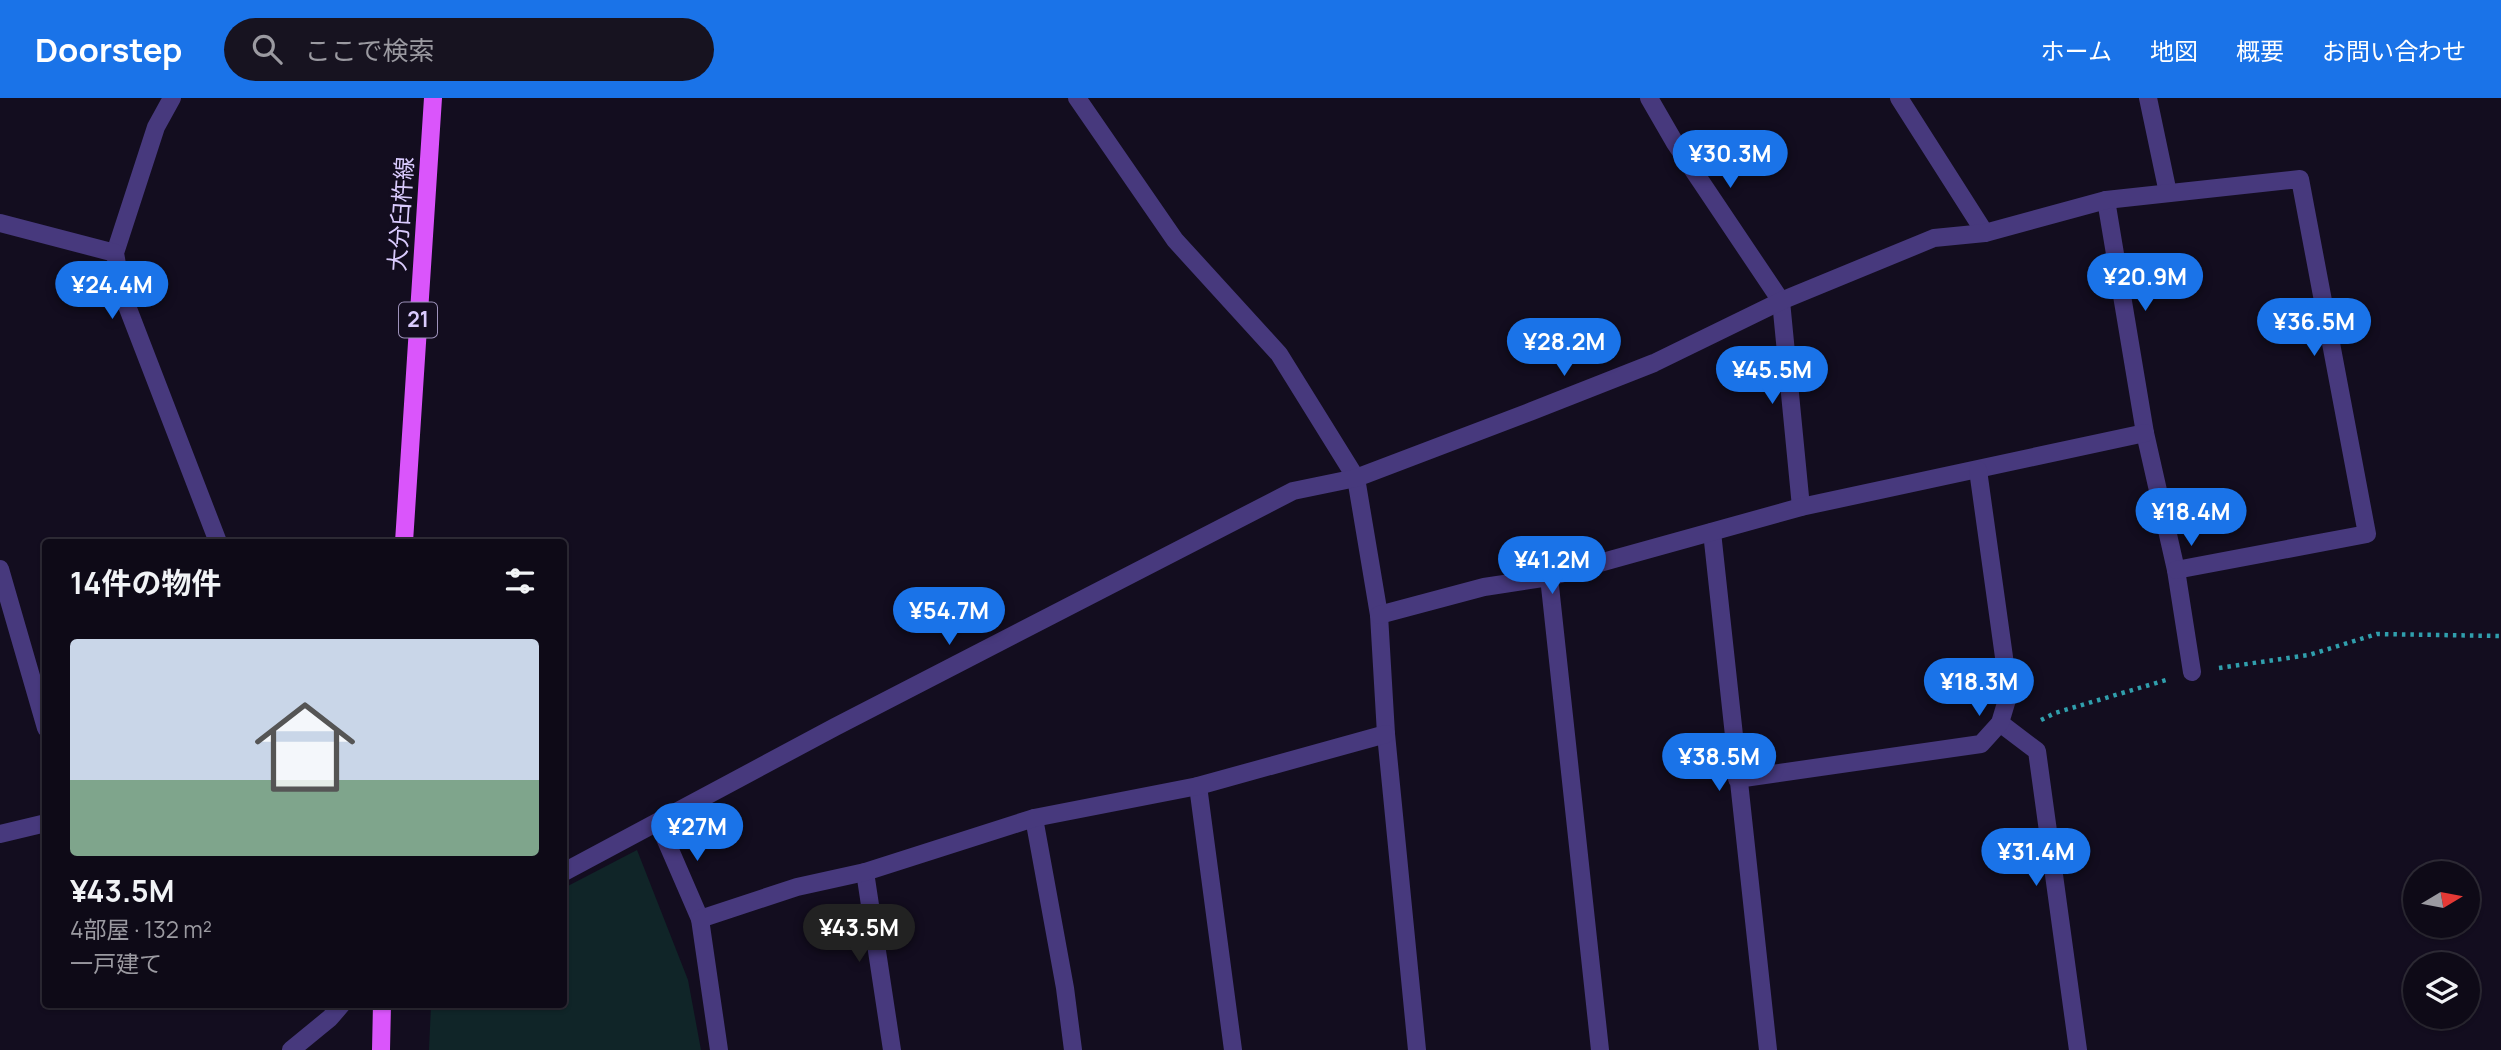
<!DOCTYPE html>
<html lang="ja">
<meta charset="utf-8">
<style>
body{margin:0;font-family:Manrope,"Noto Sans JP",sans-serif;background:#171320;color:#f1f3f6;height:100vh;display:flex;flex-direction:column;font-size:26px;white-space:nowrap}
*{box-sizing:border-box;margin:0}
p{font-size:23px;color:#9b9aa1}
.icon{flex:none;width:38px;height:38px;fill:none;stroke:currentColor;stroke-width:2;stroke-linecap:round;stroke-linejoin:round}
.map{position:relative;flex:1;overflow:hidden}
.sheet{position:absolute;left:42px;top:441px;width:525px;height:469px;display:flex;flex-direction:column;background:#0e0a17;border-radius:7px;box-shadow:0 2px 5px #0004,0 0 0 2px #2e2b36}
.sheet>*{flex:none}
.needle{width:46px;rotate:80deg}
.controls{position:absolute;left:2403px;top:763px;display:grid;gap:14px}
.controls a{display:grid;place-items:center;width:77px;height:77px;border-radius:50%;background:#0e0a17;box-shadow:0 2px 5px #0004,0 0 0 2px #2e2b36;font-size:35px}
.price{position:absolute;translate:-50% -60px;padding:0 16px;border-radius:24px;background:#1a73e8;color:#fff;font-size:23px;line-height:46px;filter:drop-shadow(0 2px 4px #0008)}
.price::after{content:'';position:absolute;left:50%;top:42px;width:21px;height:16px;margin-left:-10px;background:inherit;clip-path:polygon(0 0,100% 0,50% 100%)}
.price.on{background:#222;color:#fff}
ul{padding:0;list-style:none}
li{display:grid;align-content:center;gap:14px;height:371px;padding:0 28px}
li+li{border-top:2px solid #2e2b36}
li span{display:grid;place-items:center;height:217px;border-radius:7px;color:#555}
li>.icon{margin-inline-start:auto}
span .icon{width:126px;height:126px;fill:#fffc;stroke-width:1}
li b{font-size:30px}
h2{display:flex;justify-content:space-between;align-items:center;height:84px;padding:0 28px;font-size:30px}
header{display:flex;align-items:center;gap:42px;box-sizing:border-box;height:98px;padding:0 35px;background:#1a73e8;color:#fff}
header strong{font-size:33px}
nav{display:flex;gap:38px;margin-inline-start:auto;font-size:24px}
.search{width:490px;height:63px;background:#171320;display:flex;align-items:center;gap:18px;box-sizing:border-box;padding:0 24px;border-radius:38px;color:#9b9aa1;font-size:26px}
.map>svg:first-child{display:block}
.green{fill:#102528}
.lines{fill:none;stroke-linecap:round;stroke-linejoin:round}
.path{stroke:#309fad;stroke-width:4.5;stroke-dasharray:3.5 5;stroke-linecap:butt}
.minor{stroke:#47397d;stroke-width:18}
.major{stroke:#da55fb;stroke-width:18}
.labels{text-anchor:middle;stroke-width:5;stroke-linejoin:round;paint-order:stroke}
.shield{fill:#130d1f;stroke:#9e92bb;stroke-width:2}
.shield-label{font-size:21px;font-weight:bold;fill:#dacbfe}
.street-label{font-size:23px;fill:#dacbfe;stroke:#130d1f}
</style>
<header>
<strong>Doorstep</strong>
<div class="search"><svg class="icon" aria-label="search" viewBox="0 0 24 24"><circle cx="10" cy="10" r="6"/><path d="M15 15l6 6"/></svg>ここで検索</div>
<nav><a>ホーム</a><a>地図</a><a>概要</a><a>お問い合わせ</a></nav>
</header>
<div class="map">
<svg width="2501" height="952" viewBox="0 0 2501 952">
<rect width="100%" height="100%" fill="#130d1f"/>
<path class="green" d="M637,752L688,882L701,952H429L431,907L564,906V790Z"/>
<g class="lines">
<g class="path">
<path d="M2219,570L2309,557L2377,536L2501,538"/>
<path d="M2041,622L2055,615L2166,582"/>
</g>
<g class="minor">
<path d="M172,0L156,29L115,155L122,195L218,444"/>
<path d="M1077,0L1175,142L1279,256L1356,380L1379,517L1386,636L1417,952"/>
<path d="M1649,0L1675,45L1781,203L1801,409"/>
<path d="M1899,0L1985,135"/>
<path d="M2148,0L2168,95"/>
<path d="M2106,102L2145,335L2176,472L2192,574"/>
<path d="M0,125L115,155"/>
<path d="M1712,434L1768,952"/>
<path d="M0,471L46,630"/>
<path d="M1549,479L1600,952"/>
<path d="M1379,517L1484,489L1549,479L1801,409L2145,335"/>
<path d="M2000,625L2037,653L2078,952"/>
<path d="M1737,681L1981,646L2000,625L2009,595L1978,372"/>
<path d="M1198,688L1233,952"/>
<path d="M1034,720L1065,890L1073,952"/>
<path d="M658,724L700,821"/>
<path d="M0,736L46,725"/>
<path d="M564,774L835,629L1293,393L1356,380L1532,313L1654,265L1781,203L1934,140L1985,135L2106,102L2300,81L2367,436L2176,472"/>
<path d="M865,774L892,952"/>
<path d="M291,952L330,920L342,906"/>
<path d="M719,952L700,821L797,789L865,774L1034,720L1198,688L1386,636"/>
</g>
<g class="major">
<path d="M404,444L433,0"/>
<path d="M381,952L382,906"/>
</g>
</g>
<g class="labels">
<rect class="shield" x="399" y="204.5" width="38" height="35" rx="5"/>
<g class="shield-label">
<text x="418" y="229">21</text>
</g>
<g class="street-label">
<text transform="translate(401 116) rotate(-86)" y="8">大分臼杵線</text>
</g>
</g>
</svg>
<div class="controls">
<a><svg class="needle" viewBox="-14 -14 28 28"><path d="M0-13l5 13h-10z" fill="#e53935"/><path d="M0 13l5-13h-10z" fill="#9b9aa1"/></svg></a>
<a><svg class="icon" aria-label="layers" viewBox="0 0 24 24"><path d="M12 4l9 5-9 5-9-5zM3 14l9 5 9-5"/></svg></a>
</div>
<b class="price" style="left:1730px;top:92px">¥30.3M</b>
<b class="price" style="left:2145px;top:215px">¥20.9M</b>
<b class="price" style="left:112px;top:223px">¥24.4M</b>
<b class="price" style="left:2314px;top:260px">¥36.5M</b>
<b class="price" style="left:1564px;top:280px">¥28.2M</b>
<b class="price" style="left:1772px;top:308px">¥45.5M</b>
<b class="price" style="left:2191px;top:450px">¥18.4M</b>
<b class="price" style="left:1552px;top:498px">¥41.2M</b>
<b class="price" style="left:949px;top:549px">¥54.7M</b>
<b class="price" style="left:1979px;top:620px">¥18.3M</b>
<b class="price" style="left:1719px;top:695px">¥38.5M</b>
<b class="price" style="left:697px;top:765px">¥27M</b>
<b class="price" style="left:2036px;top:790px">¥31.4M</b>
<b class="price on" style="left:859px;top:866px">¥43.5M</b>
<section class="sheet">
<h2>14件の物件<svg class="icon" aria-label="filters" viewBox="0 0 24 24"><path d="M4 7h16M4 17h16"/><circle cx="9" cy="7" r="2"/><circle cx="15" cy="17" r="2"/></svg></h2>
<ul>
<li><span style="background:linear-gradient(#c9d6e8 65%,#7fa58c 0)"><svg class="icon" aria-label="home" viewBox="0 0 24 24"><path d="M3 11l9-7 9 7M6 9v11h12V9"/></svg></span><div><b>¥43.5M</b><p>4部屋 · 132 m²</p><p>一戸建て</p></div></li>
</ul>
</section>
</div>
